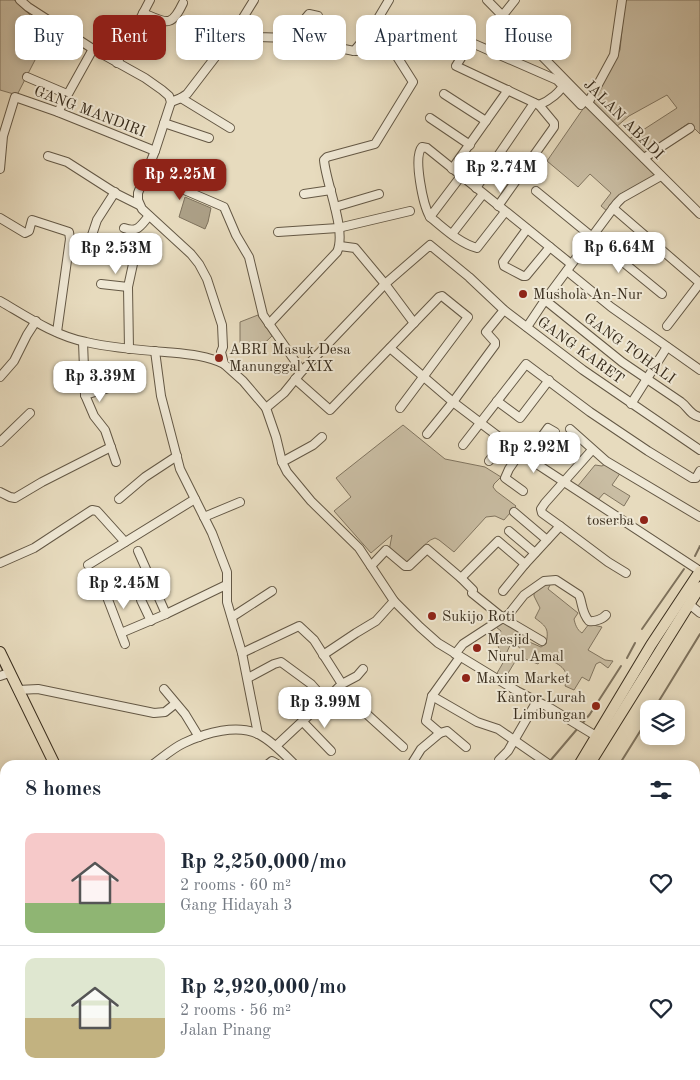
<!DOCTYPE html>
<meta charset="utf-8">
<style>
body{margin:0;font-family:"Old Standard TT",serif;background:#f2f2f3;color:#1f2937;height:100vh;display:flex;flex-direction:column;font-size:19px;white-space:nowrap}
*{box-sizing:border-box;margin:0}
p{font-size:16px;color:#747a83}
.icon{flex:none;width:28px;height:28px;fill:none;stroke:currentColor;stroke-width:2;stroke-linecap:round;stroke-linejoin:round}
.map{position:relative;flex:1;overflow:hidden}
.drawer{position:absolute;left:0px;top:760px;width:700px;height:320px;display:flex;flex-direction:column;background:#fff;border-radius:15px 15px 0 0;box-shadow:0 2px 8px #0003}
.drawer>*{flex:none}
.guide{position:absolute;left:15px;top:15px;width:670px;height:45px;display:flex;gap:10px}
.fabs{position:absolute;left:640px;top:700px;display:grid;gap:10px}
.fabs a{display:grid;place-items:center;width:45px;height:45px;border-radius:10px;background:#fff;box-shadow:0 2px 8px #0003;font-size:25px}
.price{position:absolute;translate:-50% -42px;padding:0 11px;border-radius:10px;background:#fff;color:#222;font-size:16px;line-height:32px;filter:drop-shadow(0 1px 2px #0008)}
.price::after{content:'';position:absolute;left:50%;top:30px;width:15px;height:11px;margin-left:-8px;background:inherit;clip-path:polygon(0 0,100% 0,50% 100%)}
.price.active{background:#8f2418;color:#fff}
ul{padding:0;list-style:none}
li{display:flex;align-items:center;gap:15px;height:125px;padding:0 25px}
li+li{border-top:1px solid #e0e1e3}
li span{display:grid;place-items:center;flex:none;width:140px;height:100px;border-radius:10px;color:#555}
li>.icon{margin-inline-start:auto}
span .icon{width:60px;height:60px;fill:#fffc;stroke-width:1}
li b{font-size:21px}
h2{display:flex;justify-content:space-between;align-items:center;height:60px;padding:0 25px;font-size:21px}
.chip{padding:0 18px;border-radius:10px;background:#fff;box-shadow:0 2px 8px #0003;font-size:18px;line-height:45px}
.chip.active{background:#8f2418;color:#fff}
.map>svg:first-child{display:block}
.green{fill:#c9bda3;stroke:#817560}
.water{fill:#aca087;stroke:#7e725d}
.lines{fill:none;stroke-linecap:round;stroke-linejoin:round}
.stream{stroke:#7e725d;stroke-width:2}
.minor-casing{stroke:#645845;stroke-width:10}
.major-casing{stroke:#392d1d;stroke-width:12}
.minor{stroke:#efe8d5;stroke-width:8}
.major{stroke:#e7dbbe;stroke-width:10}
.poi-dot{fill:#8f2418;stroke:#efe8d5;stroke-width:2}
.labels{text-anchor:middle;stroke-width:4;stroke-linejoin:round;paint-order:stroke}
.street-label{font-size:15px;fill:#392d1d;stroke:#efe8d5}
.poi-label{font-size:15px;fill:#392d1d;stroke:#efe8d5;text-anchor:start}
</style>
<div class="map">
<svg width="700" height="1080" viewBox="0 0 700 1080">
<rect width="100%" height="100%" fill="#e7dbbe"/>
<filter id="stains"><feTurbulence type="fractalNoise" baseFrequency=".004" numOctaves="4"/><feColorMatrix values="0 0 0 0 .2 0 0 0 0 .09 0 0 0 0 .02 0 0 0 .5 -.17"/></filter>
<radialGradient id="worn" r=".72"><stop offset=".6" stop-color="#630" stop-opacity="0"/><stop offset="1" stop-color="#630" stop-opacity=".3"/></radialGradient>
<g class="green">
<path d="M0,0H14L29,14L51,29L17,95L0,90Z"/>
<path d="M625,0H700V134L689,123L644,154L629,139L677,108L667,95L629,116L616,127L595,106L593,101L620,50Z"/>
<path d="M585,106L656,175L619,195L607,211L601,206L611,193L590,174L578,187L547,161Z"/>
<path d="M258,315L272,336L252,355L240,343V322Z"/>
<path d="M403,425L445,459L485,467L501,477L494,484L493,487L496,491L516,506L504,520L495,516L486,517L454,552L439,540L435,538C422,542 419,557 406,562L400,559L389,551L392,535L371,553L334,511L351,497L336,478Z"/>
<path d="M607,463L621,472L612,485L630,496L624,506L604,493L597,501L577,487L595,465L602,466Z"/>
<path d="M551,583L548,589L578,613L574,619C575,624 577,630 582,633L589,624L602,627L588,650L605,660L613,661L608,668L600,662L596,664L589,681L582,677L574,690L565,686C571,668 558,664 544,657H542L538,664L520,657L523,651L512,641L506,654L516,660L504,680L496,675L504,661C499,647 495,647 501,631L496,627L505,621L530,634L527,641L541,647L546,644C549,629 547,627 535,618L540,608L534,596V591L542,584Z"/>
<path d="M363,1075H409L407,1080H361Z"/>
<path d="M449,1075H507L518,1080H451Z"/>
<path d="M519,1075H554L553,1080H519Z"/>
</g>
<path class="water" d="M185,197L211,208L208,222L205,229L179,217Z"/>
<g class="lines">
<g class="stream">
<path d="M695,556L700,546"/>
<path d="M642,629L684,569"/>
<path d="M627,658L635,643"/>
<path d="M0,664L3,671L0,672"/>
<path d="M654,709L700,634"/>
<path d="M581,725L590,714L621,666"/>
<path d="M550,761L578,728"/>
<path d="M619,765L649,717"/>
<path d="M322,1080L324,1075"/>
</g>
<defs>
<g id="minor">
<path d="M20,0L28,7L93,49L145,78L162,90L169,96L171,102L155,151L138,193V200L142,209L191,254L199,264L207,279L222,325L223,347L221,352L224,364L243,381L266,408L276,437L282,462L287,472L311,501L359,548L394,601L420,627L438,643L517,691L550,708L596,736"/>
<path d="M487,0L585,100L700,214"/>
<path d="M143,13C167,23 171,28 183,3"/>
<path d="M503,15L515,0"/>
<path d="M233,34L258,37L289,38L354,51H365L385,42L389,44L413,82L375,144L327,157L324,160C326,184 347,231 337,252L269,324"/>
<path d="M289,38L309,14L318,16"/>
<path d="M354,51L370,32L389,0"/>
<path d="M117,63L150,0"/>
<path d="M27,77L67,94"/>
<path d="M444,94L486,121"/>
<path d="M181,98L230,128"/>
<path d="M171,102L181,98L187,94L233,34L254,0"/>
<path d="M588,103L614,55L622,0"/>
<path d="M539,105C549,101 561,92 565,82"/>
<path d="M58,112L93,49"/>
<path d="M430,118L470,145"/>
<path d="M164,123L209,138"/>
<path d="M48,156L67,162L117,194L139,205"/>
<path d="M644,158L690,128"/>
<path d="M0,169L3,136L15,97L58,112L155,151"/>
<path d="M452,169L508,90"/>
<path d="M147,174L224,207L236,235L249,257L263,315L302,371"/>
<path d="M461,176L430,217C423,205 413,157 422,147L427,148L571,264"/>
<path d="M476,188L534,103"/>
<path d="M536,191L662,294"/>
<path d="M304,194L331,190"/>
<path d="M498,206L554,127V123L539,105L456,66L469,45L472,43L557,80L581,105L585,100"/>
<path d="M335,207L379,194"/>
<path d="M613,208L700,283"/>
<path d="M430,217C444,228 459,243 477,248L505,212"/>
<path d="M0,218L25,233L29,231L32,220L69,232L70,239L57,332"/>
<path d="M124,228C138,233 140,226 149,216"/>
<path d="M527,229L503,262L504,266L523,276H526L550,247"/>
<path d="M278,232L338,228L410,211"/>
<path d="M452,234L483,194"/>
<path d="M70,239L83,243L88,242L91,238L97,220L115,192"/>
<path d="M340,246L355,248L385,284L414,323"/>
<path d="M567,271L611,307L700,370"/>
<path d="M101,284L128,287"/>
<path d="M545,300L622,362L681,402C688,407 690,415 700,417"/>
<path d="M0,301C26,316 55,336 86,342C112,348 138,350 165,352C186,354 206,355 224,364"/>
<path d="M667,326L700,283"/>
<path d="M527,327L545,300L617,203L622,198L661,176"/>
<path d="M83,342L85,395L94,416L105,430L116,462"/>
<path d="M390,348L453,402L520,453L700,571"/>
<path d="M129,349L128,287L133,264"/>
<path d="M155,351L161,396L180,469L212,533L227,572V602L242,653L258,734"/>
<path d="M0,377L14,361L27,335L36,321"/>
<path d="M295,379L330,410L439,297L442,296L468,317L400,408"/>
<path d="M85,395L132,381"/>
<path d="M497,401L520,418L549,380"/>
<path d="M631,404L667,347"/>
<path d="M266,408L284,393L302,371L385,284L430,245L469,277L504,310L583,370L700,450"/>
<path d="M570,429L606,461L700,517"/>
<path d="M427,434L453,402L495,345V342L486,332L504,310"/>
<path d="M0,442L30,413"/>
<path d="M463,445L526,364L590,412L648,451L692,478H696L700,471"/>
<path d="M520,453L509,469L505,478L523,491"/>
<path d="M527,457L548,428L555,432"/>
<path d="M489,461L504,441"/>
<path d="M282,462L313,445L322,437"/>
<path d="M0,492L10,497L15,498L42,482L111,447"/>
<path d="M119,499L145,477L177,456"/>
<path d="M514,512L547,540"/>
<path d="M204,517L240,502"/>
<path d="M560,526L608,562L626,573"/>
<path d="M509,531L535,553"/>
<path d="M138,551L166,614"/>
<path d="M0,563L34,548L92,510L97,511L125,542"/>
<path d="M88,565L195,499"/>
<path d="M371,566L386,550L405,566H409L427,549L461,578L498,541L525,564L560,526L542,513L541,509L545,503L592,450"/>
<path d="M461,578L473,590L472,593L503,618L542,641"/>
<path d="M102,584L125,644"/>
<path d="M503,591L525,564"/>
<path d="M689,604L700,613"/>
<path d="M232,617L272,591"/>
<path d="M151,621L141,600L144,595L154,590"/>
<path d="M121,633L166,614L226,585"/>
<path d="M242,653L299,626L314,640L342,684L338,688"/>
<path d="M455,654L463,644L509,614L524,595L544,581L556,580L579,595C583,604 581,612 589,621C594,622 603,619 606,615"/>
<path d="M323,655L356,633L376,621L394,601"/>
<path d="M0,676L9,673"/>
<path d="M248,678L274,664L281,662L311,684L326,701"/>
<path d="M342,684L357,676L363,669"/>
<path d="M164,689L185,714L199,737"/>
<path d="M18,690L38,689L154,713L165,712L175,704"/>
<path d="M432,696L477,722L498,729L550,765"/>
<path d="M303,722L331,751"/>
<path d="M440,733L447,731L466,747"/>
<path d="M276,746L338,688L403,747"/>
<path d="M499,760L508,751L537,701"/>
<path d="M152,765C162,758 173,748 184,743C205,733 238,723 260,735C273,742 284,754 295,765"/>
<path d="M267,765L272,761L279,765"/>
<path d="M411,765L421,749L440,733L426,721L432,696L460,657"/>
<path d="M0,827L5,825"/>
<path d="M695,878L700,871"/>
<path d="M695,893L700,899"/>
<path d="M3,970L5,969"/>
<path d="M695,1013L700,1019"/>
<path d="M695,1029L700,1035"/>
<path d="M695,1045L700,1042"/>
<path d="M699,1066L700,1065"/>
<path d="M195,1075L204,1080"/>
<path d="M7,1080L11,1075"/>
<path d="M234,1080L235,1075"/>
<path d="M335,1080L337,1075"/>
<path d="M661,1080L665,1075"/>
</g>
<g id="major">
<path d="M0,652L55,765"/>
<path d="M579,765L651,645L700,571"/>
<path d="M589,765L700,587"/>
<path d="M442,1075L443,1080"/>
</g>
</defs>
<use href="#minor" class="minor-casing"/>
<use href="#major" class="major-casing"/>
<use href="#minor" class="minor"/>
<use href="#major" class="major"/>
</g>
<g class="poi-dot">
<circle cx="523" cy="294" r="5"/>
<circle cx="219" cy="358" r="5"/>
<circle cx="644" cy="520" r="5"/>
<circle cx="432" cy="616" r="5"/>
<circle cx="477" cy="648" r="5"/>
<circle cx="466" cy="678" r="5"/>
<circle cx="596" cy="706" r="5"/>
</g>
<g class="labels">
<g class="street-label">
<text transform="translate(90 111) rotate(21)" y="5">GANG MANDIRI</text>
<text transform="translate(624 119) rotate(45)" y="5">JALAN ABADI</text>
<text transform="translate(630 348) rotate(36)" y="5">GANG TOHALI</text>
<text transform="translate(581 350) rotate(36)" y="5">GANG KARET</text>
</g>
<g class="poi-label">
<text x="533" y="299">Mushola An-Nur</text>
<text x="229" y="354">ABRI Masuk Desa<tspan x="229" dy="17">Manunggal XIX</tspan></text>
<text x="634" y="525" text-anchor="end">toserba</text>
<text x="442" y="621">Sukijo Roti</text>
<text x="487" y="644">Mesjid<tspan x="487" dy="17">Nurul Amal</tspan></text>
<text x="476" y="683">Maxim Market</text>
<text x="586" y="702" text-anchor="end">Kantor Lurah<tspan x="586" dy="17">Limbungan</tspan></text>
</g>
</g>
<rect width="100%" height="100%" filter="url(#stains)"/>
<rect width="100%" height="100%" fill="url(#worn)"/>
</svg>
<div class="fabs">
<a><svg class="icon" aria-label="layers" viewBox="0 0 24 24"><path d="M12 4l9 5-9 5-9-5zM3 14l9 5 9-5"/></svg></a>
</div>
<b class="price" style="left:501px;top:194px">Rp 2.74M</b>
<b class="price active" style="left:180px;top:201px">Rp 2.25M</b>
<b class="price" style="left:619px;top:274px">Rp 6.64M</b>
<b class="price" style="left:116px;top:275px">Rp 2.53M</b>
<b class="price" style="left:100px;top:403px">Rp 3.39M</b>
<b class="price" style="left:534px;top:474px">Rp 2.92M</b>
<b class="price" style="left:124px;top:610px">Rp 2.45M</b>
<b class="price" style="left:325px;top:729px">Rp 3.99M</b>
<div class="guide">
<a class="chip">Buy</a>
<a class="chip active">Rent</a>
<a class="chip">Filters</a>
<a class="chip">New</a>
<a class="chip">Apartment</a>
<a class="chip">House</a>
</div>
<section class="drawer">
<h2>8 homes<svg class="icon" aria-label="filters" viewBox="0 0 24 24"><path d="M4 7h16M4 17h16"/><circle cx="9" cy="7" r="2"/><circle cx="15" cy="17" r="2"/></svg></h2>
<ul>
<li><span style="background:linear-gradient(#f6c9c9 70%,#8fb573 0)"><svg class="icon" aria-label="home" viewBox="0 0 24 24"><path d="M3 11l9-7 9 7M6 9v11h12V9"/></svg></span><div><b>Rp 2,250,000/mo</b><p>2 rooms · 60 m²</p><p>Gang Hidayah 3</p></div><svg class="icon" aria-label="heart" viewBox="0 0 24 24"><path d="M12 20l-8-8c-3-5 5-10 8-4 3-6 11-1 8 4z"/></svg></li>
<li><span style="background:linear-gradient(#dfe7d0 60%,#c2b280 0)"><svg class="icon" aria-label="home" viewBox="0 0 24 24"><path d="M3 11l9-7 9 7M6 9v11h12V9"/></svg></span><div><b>Rp 2,920,000/mo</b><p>2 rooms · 56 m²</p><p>Jalan Pinang</p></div><svg class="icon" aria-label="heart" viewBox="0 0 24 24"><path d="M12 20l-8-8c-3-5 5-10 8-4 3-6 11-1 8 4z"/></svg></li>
</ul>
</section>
</div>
